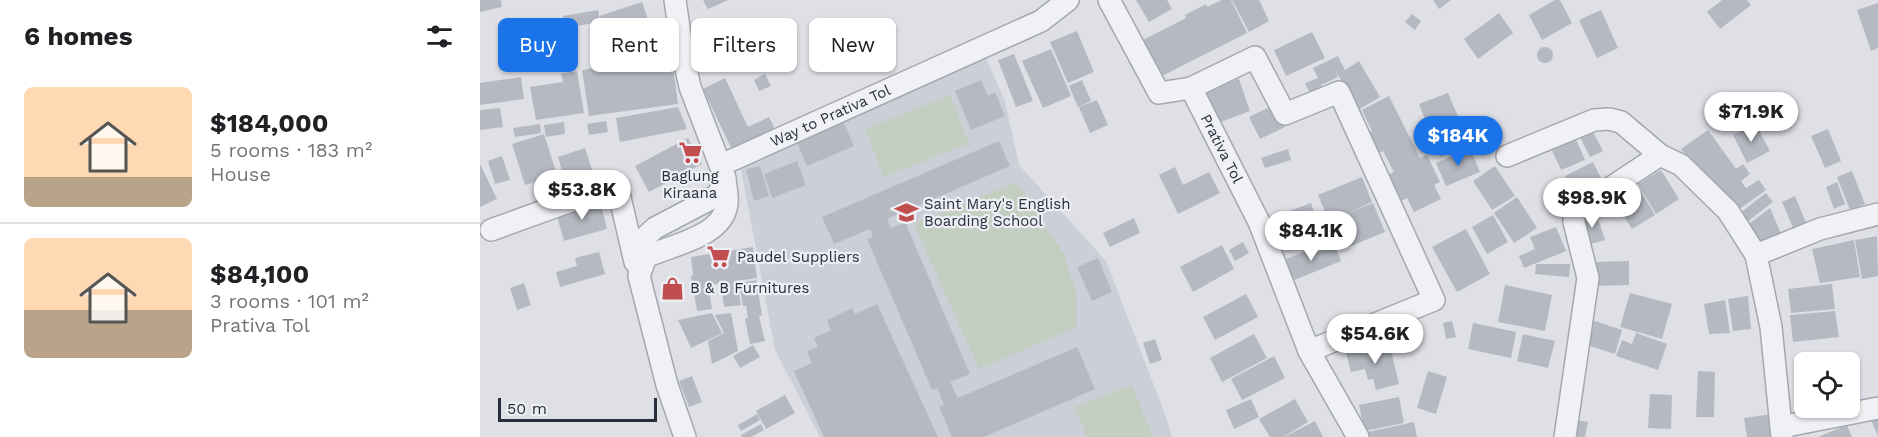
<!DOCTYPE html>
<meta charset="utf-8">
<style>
body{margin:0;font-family:"Work Sans",sans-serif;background:#f2f2f2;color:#202124;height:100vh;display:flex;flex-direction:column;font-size:22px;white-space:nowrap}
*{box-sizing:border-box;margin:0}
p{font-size:20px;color:#757577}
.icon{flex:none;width:33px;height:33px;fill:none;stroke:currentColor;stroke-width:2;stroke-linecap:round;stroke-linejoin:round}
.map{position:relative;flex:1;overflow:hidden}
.details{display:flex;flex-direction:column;background:#fff;width:480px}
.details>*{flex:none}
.guide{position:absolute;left:18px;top:18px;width:570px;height:54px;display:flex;gap:12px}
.tools{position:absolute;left:1314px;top:352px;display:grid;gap:12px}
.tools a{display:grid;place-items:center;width:66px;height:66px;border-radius:9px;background:#fff;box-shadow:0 2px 4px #0004;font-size:30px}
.scale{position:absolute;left:18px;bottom:15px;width:159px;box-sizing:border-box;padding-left:6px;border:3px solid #292d3c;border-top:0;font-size:16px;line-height:21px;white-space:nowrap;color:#292d3c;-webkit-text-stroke:4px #edeff4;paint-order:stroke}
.price{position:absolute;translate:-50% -51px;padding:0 14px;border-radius:21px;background:#fff;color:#222;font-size:20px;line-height:39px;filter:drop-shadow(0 2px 3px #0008)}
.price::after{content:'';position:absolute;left:50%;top:36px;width:18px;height:14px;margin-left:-9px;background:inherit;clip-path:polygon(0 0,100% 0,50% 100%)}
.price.active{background:#1a73e8;color:#fff}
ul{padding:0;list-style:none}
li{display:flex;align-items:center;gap:18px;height:150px;padding:0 24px}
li+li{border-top:2px solid #e0e0e0}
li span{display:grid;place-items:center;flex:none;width:168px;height:120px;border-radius:9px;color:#555}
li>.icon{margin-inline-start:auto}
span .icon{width:72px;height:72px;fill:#fffc;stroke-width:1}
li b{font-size:26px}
h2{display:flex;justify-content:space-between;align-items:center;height:72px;padding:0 24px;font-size:26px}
.chip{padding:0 21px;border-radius:9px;background:#fff;box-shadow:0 2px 4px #0004;font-size:21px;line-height:54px}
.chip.active{background:#1a73e8;color:#fff}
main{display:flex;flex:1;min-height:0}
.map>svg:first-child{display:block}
.built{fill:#cccfd8}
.green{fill:#c2cfc0}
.building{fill:#b6b9c2}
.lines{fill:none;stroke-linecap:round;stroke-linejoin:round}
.street-casing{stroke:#a4a7b0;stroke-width:24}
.street{stroke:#f0f1f5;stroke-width:21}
.labels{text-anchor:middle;stroke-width:4.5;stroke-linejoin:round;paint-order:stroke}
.street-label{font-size:15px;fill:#292d3c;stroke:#edeff4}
.poi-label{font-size:15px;fill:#292d3c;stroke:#edeff4;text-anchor:start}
</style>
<main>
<section class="details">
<h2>6 homes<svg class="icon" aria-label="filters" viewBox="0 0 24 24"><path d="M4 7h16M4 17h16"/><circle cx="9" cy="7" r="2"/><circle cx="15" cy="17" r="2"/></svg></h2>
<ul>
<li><span style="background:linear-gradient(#ffd9b3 75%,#b9a48a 0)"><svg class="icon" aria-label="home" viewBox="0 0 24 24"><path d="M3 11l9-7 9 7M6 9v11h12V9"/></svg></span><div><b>$184,000</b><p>5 rooms · 183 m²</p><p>House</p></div></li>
<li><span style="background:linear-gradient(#ffd9b3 60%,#b9a48a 0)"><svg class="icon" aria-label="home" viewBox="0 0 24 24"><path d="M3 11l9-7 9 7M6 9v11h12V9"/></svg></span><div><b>$84,100</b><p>3 rooms · 101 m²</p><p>Prativa Tol</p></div></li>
</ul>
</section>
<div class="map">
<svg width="1398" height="437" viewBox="0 0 1398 437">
<rect width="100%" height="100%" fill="#dee0e6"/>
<path class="built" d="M504,53L525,101L539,165L626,261L685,414L692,437H340L295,350L260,164Z"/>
<g class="green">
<path d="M470,95L489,143L404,177L385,129Z"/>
<path d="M537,182L584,254L597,295V327L499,369L434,224Z"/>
<path d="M652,385L673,437H607L595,407Z"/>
</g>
<g class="building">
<path d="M0,0H21L22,7L0,12Z"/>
<path d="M223,0H248L228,9Z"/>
<path d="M656,0H687L692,9L669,22Z"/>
<path d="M742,0H751L767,33L682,76L663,40L706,18L705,15L726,4L727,7Z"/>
<path d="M752,0H779L789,21L769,32Z"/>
<path d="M953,0H971L959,9Z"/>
<path d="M1075,0H1080L1092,23L1062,40L1049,15Z"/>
<path d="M1242,0H1267L1271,5L1240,29L1227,12Z"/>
<path d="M162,2L172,31L138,42L135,31L125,34L119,16Z"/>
<path d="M1398,3V48L1391,51L1377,10Z"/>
<path d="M118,10L120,22L85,28L83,16Z"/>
<path d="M1121,10L1138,48L1117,58L1099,20Z"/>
<path d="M1019,13L1033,33L998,59L984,39Z"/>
<path d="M932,14L941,21L935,30L925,22Z"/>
<path d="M597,31L614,72L588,83L570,42Z"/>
<path d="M832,32L845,58L806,76L794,50Z"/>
<circle cx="1065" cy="55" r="8"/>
<path d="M571,49L591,96L563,108L542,61Z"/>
<path d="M534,54L553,101L536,107L518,60Z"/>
<path d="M858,56L865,70L879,61L900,97L878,110L854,68L858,77L841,85L843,90L831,95L825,83L838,78L833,68Z"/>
<path d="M192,57L198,104L109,116L102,70Z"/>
<path d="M97,71L104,113L56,120L50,87L83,82L81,74Z"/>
<path d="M285,74L291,86L279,91L274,80Z"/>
<path d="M41,77L44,99L0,105V83Z"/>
<path d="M245,78L268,127L289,117L297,133L254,154L223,89Z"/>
<path d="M759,79L770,111L738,123L726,91Z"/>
<path d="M501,80L508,96L515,92L525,116L491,130L475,91Z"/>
<path d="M602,80L611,101L598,107L589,86Z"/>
<path d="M968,93L990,145L960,157L950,131L964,125L949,130L939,104Z"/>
<path d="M909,96L940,158L947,155L960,182L954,185L961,199L934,212L927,198L919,202L906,176L914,172L903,151L899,153L889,132L892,131L882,110Z"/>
<path d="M617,100L628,125L610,133L599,107Z"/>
<path d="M794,105L805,127L780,139L769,117Z"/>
<path d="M198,107L207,129L140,142L136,118Z"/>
<path d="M20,108L23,127L0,130V110Z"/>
<path d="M126,121L128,132L109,135L107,124Z"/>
<path d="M84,122L85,134L66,137L64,125Z"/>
<path d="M364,123L374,146L327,166L317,143Z"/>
<path d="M1275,123L1290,151L1267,163L1253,135Z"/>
<path d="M60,124L61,133L35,137L33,128Z"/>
<path d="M1111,128L1123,151L1110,157L1099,135Z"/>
<path d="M1348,129L1361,161L1345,168L1331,136Z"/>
<path d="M1228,130L1256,169L1263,164L1270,174L1261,181L1266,188L1279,180L1286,190L1254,213L1201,149Z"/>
<path d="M64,134L77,175L45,185L32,144Z"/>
<path d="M1094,135L1105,160L1081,170L1070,146Z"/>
<path d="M208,138L222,164L169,192L155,166Z"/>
<path d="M519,141L530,166L407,219L411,228L425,222L490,374L470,382L478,398L597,347L615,389L504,437H472L459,407L464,405L457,388L452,390L387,239L393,237L390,229L354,244L342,217Z"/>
<path d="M105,148L118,188L90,196L78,157Z"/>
<path d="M990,148L1000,172L966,186L956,163Z"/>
<path d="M808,149L811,160L785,168L781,158Z"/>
<path d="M22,156L30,180L15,184L8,161Z"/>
<path d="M317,161L326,185L292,198L284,174Z"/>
<path d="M1113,162L1124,184L1095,198L1085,176Z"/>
<path d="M0,164L17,199L0,207Z"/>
<path d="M280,166L289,196L274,201L266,169Z"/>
<path d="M1015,166L1035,196L1012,210L993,181Z"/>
<path d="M695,167L703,185L729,172L740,193L698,214L679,175Z"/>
<path d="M1181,170L1199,199L1176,214L1158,184Z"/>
<path d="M1372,171L1385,204L1370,210L1357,177Z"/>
<path d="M882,177L892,202L868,213L893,203L905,232L861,250L838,195Z"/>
<path d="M1357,182L1365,204L1354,209L1346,187Z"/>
<path d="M1157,185L1175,215L1152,229L1134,200Z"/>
<path d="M1286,193L1293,202L1267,222L1260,213Z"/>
<path d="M1315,196L1327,225L1314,230L1302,202Z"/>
<path d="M1037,197L1057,228L1034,243L1014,213Z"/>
<path d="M120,201L127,229L84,241L76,213Z"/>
<path d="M831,203L838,224L803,236L796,216Z"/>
<path d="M1290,208L1302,236L1279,245L1270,223Z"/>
<path d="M1116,212L1125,240L1107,245L1098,218Z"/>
<path d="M1013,215L1028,242L1007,254L992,227Z"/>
<path d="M654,218L660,233L630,247L623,233Z"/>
<path d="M1076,227L1086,251L1044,268L1039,256L1055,249L1050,237Z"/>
<path d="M986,229L1010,274L977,292L952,247Z"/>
<path d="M1397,236L1398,276L1382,279L1375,240Z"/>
<path d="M1374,240L1380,277L1340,283L1332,249Z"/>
<path d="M763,242L769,253L755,261L749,250Z"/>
<path d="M742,245L754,269L713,292L700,267Z"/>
<path d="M855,245L861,261L812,281L804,260L826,251L828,256Z"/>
<path d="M273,247L277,278L257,281L261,305L244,307L241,283L228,286L232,309L217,311L211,276L213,275L211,257Z"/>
<path d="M119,252L125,274L80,287L76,272L97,266L95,258Z"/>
<path d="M618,258L632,292L612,301L597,267Z"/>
<path d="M1149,261V285L1114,286L1113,262Z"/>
<path d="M1056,264H1090L1089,277L1055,274Z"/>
<path d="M276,280L282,315L279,316L285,341L270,344L265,319L268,318L266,306H263L259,283Z"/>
<path d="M44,283L51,305L37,310L30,288Z"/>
<path d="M1352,284L1355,309L1311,313L1308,289Z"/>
<path d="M1025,285L1072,295L1065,331L1018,322Z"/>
<path d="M1150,293L1192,304L1182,339L1140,327Z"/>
<path d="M766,294L778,317L735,340L723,317Z"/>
<path d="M1268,296L1271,329L1253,331L1248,299Z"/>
<path d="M1245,300L1250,333L1229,334L1224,304Z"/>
<path d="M397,304L458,437H344L314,371L332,363L327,351L338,347L334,338L351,330L347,320L372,308L375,314Z"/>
<path d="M1355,311L1359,337L1313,342L1310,315Z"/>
<path d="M232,313L242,333L211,348L198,320Z"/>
<path d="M251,313L258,351L232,364L228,341L244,333L235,315Z"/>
<path d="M1112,320L1142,330L1135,354L1104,344Z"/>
<path d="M972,321L976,337L966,339L963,323Z"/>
<path d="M993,323L1036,332L1031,358L988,349Z"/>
<path d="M1156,333L1187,344L1178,370L1136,356L1142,340L1152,344Z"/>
<path d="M774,334L787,358L742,382L730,358Z"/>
<path d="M1043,334L1075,341L1068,368L1037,361Z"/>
<path d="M675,339L682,360L670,364L663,343Z"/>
<path d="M909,342L919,384L896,390L893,379L888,380L885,369L871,372L866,353Z"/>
<path d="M273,345L280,357L260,368L253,356Z"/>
<path d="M794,356L805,378L762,400L751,379Z"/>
<path d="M948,371L967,377L956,414L937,408Z"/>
<path d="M1218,371L1235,372L1234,417H1216Z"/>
<path d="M212,376L222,402L209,407L199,381Z"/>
<path d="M1170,394L1192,395L1191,429L1168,428Z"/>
<path d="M305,395L315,413L286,429L276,411Z"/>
<path d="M919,397L924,423L884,431L879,405Z"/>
<path d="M771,399L779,417L754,429L746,410Z"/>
<path d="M815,399L828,422L803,437H790L779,419Z"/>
<path d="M277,414L280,420L261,431L258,425Z"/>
<path d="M1292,414L1296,437H1267L1264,418Z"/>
<path d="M1398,417V436L1391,420Z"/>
<path d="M1090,419L1108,422L1105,437H1087Z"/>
<path d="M835,421L843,437H804Z"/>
<path d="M934,422L937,437H889L888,432Z"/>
<path d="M281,424L284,430L271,437H262L261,435Z"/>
<path d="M1367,425L1372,437H1338Z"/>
</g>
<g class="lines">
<defs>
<g id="street">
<path d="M195,0L203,55L210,87L245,178L238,195L175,228L162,240L159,276L187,385L205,437"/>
<path d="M629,0L679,93L711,88L775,57L805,114L859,92L954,300L829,351"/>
<path id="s1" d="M711,88L779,222L829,351L878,437"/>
<path d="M1027,156L1114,120L1129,119L1141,122L1180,155L1201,165L1248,211L1276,255L1291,327L1302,437"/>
<path id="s2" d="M241,165L561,21L588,0"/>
<path d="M11,230L130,187L138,189L155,262"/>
<path d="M1276,255L1340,229L1398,214"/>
<path d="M160,273L166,257C191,245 243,237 247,204C248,197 246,188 245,180"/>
<path d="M1301,427L1398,408"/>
<path d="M1085,437L1108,278L1094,222V212L1180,155"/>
</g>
</defs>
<use href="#street" class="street-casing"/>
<use href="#street" class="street"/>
</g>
<defs>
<symbol id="supermarket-bare" viewBox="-9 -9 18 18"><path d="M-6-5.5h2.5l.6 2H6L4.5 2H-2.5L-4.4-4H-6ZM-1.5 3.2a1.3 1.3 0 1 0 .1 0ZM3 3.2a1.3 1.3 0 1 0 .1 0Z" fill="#c14d4f" stroke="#edeff4" stroke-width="2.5" paint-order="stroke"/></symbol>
<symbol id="school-bare" viewBox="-9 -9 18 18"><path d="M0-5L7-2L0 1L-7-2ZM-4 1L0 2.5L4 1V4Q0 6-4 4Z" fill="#c14d4f" stroke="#edeff4" stroke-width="2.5" paint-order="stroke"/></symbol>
<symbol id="shop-bare" viewBox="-9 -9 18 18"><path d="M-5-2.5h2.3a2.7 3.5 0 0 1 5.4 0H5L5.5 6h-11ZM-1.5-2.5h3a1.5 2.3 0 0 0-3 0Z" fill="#c14d4f" stroke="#edeff4" stroke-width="2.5" paint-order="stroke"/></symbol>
</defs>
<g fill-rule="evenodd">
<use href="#supermarket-bare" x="194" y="136" width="33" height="33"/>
<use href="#school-bare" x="410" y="196" width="33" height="33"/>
<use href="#supermarket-bare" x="222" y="240" width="33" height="33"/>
<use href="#shop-bare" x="176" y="272" width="33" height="33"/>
</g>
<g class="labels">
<g class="street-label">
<text dy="5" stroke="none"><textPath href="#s2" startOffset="120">Way to Prativa Tol</textPath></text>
<text dy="5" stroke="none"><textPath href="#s1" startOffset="68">Prativa Tol</textPath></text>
</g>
<g class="poi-label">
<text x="210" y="181" text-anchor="middle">Baglung<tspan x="210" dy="17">Kiraana</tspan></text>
<text x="444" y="209">Saint Mary's English<tspan x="444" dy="17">Boarding School</tspan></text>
<text x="257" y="262">Paudel Suppliers</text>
<text x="210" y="293">B &amp; B Furnitures</text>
</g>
</g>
</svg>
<div class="tools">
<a><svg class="icon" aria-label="locate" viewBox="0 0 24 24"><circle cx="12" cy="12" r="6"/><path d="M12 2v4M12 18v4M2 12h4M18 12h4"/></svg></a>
</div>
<div class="scale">50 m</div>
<b class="price" style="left:1271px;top:143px">$71.9K</b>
<b class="price active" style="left:978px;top:167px">$184K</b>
<b class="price" style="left:102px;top:221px">$53.8K</b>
<b class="price" style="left:1112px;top:229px">$98.9K</b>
<b class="price" style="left:831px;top:262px">$84.1K</b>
<b class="price" style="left:895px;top:365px">$54.6K</b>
<div class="guide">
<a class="chip active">Buy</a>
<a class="chip">Rent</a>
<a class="chip">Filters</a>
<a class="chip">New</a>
</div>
</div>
</main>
